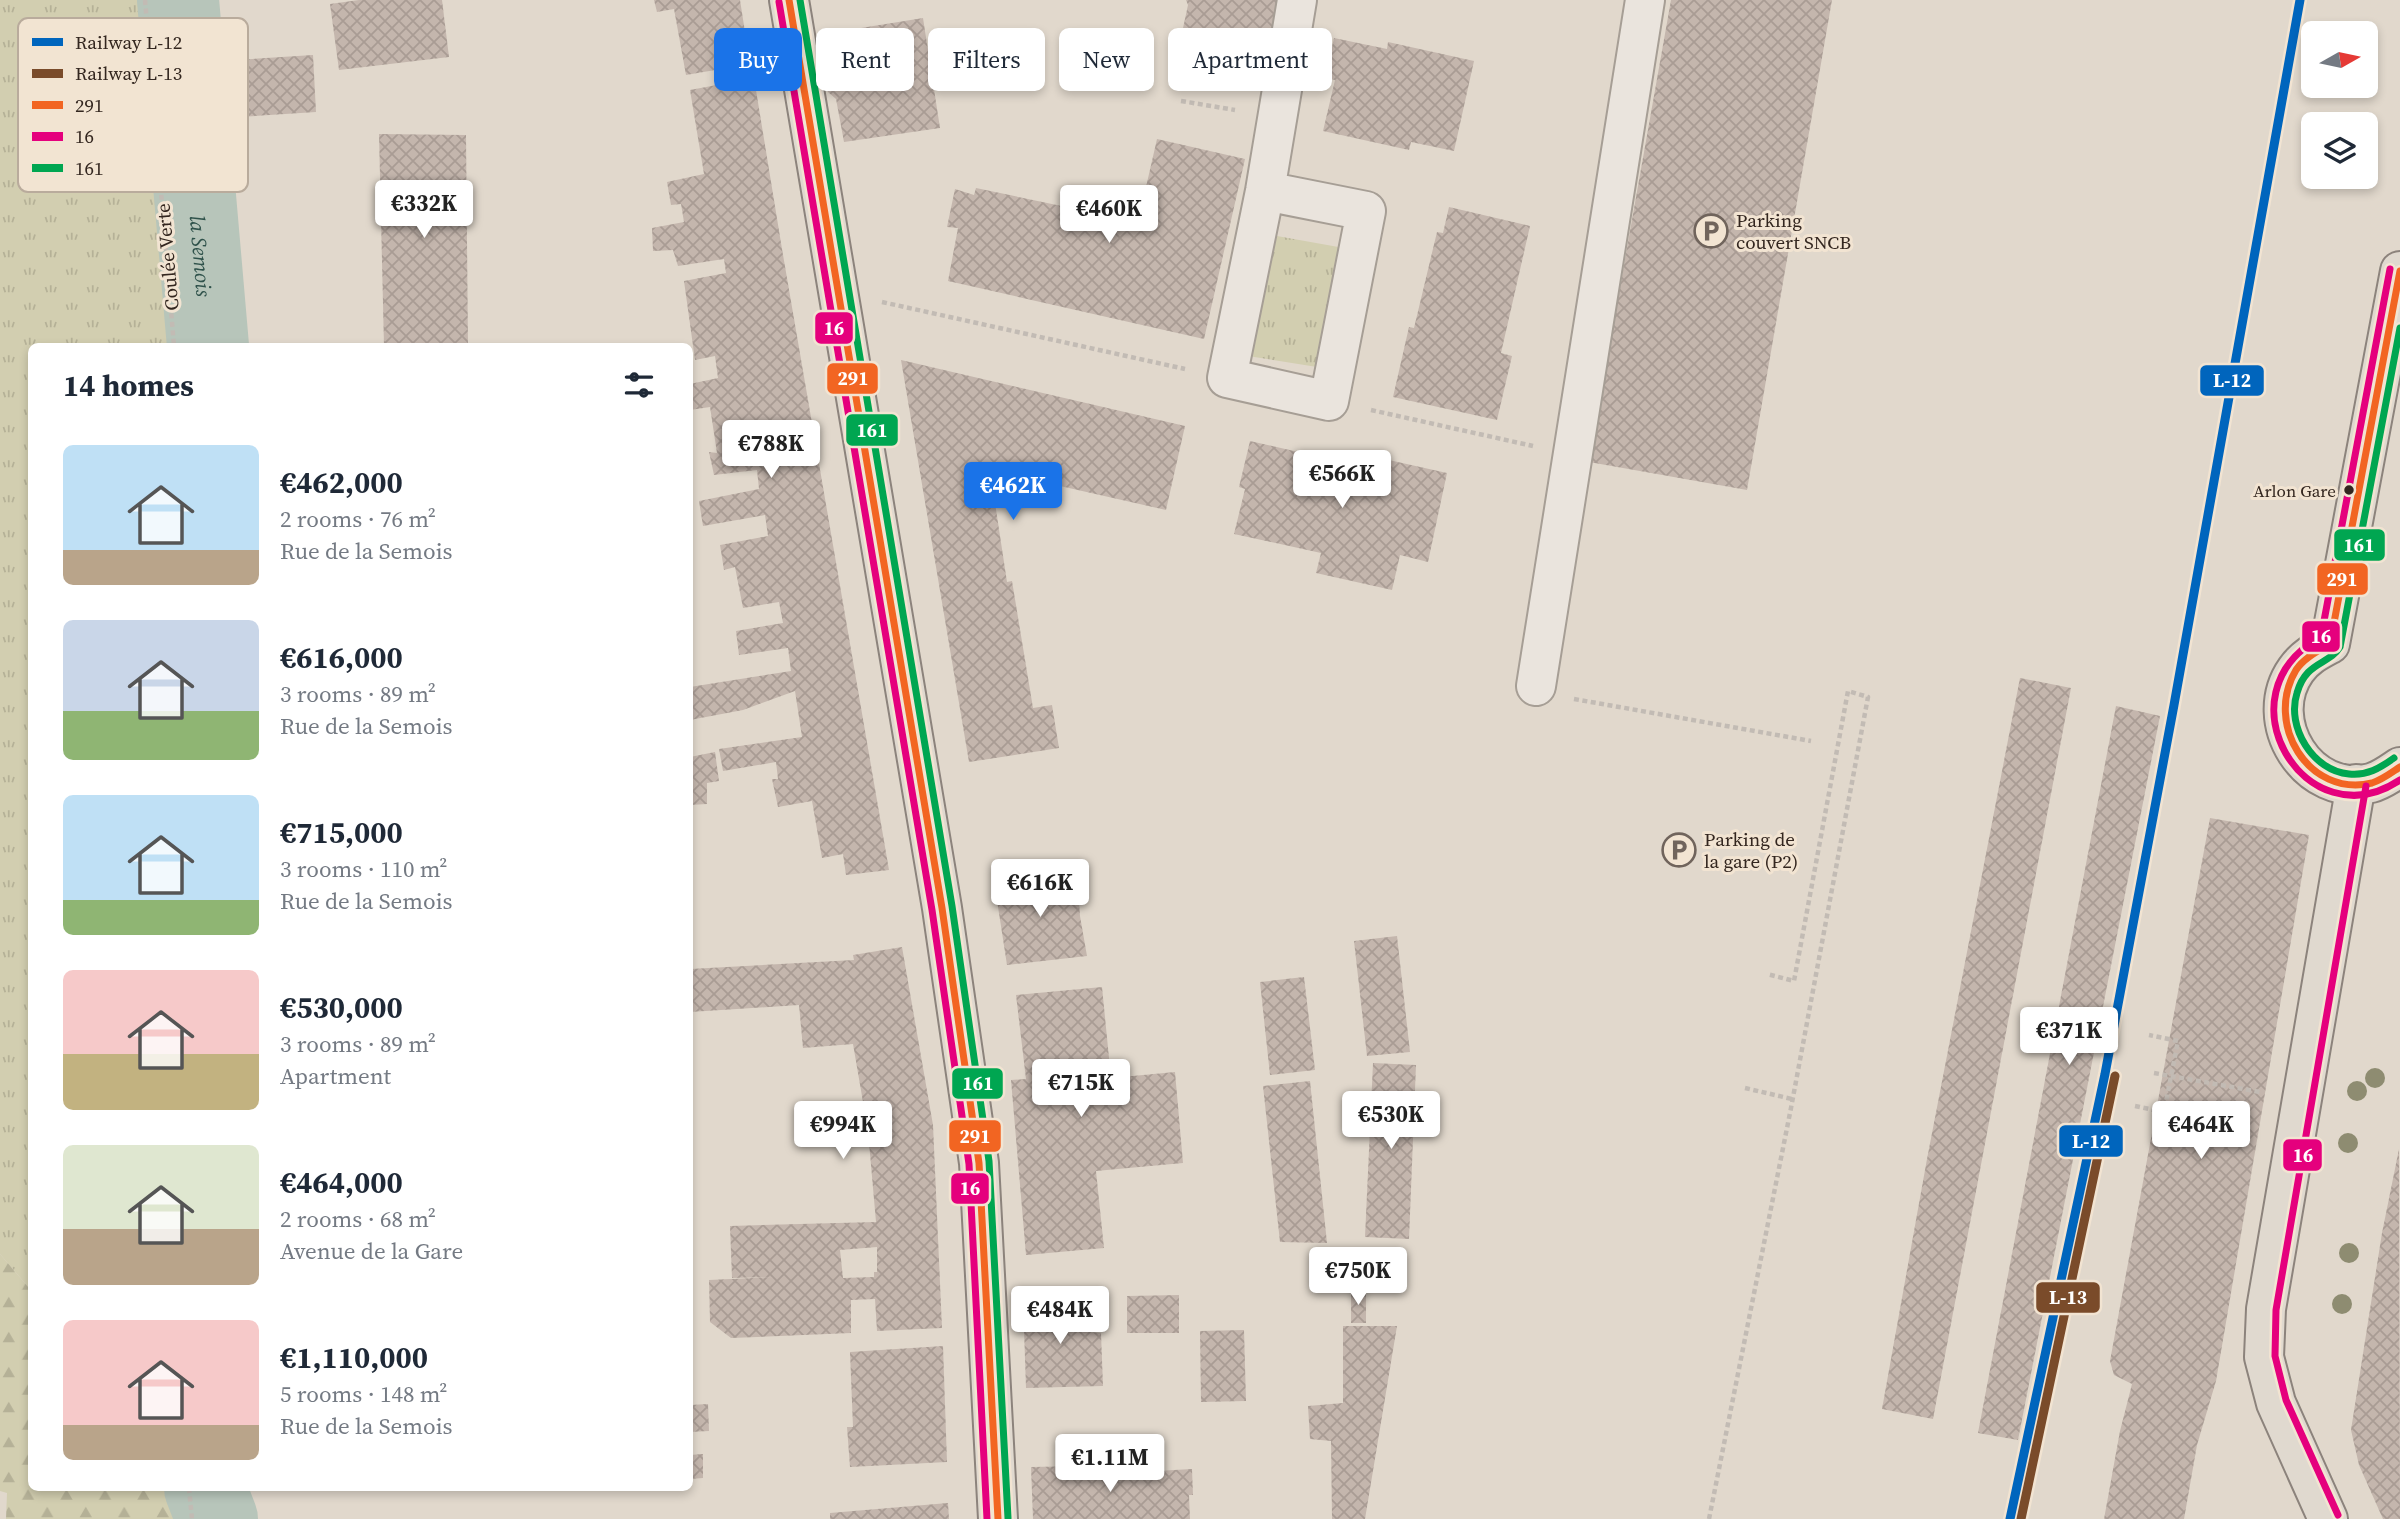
<!DOCTYPE html>
<meta charset="utf-8">
<style>
body{margin:0;font-family:"Source Serif 4",serif;background:#f6f6f7;color:#1f2937;height:100vh;display:flex;flex-direction:column;font-size:26px;white-space:nowrap}
*{box-sizing:border-box;margin:0}
p{font-size:23px;color:#747a83}
.icon{flex:none;width:38px;height:38px;fill:none;stroke:currentColor;stroke-width:2;stroke-linecap:round;stroke-linejoin:round}
.map{position:relative;flex:1;overflow:hidden}
.drawer{position:absolute;left:28px;top:343px;width:665px;height:1148px;display:flex;flex-direction:column;background:#fff;border-radius:10px;box-shadow:0 4px 10px #0003}
.drawer>*{flex:none}
.guide{position:absolute;left:714px;top:28px;width:665px;height:63px;display:flex;gap:14px}
.needle{width:46px;rotate:81deg}
.buttons{position:absolute;left:2301px;top:21px;display:grid;gap:14px}
.buttons a{display:grid;place-items:center;width:77px;height:77px;border-radius:10px;background:#fff;box-shadow:0 4px 10px #0003;font-size:35px}
.price{position:absolute;translate:-50% -60px;padding:0 16px;border-radius:7px;background:#fff;color:#222;font-size:23px;line-height:46px;filter:drop-shadow(0 2px 4px #0008)}
.price::after{content:'';position:absolute;left:50%;top:42px;width:21px;height:16px;margin-left:-10px;background:inherit;clip-path:polygon(0 0,100% 0,50% 100%)}
.price.selected{background:#1a73e8;color:#fff}
ul{padding:0;list-style:none}
li{display:flex;align-items:center;gap:21px;height:175px;padding:0 35px}
li span{display:grid;place-items:center;flex:none;width:196px;height:140px;border-radius:10px;color:#555}
li>.icon{margin-inline-start:auto}
span .icon{width:84px;height:84px;fill:#fffc;stroke-width:1}
li b{font-size:30px}
h2{display:flex;justify-content:space-between;align-items:center;height:84px;padding:0 35px;font-size:30px}
.pill{padding:0 24px;border-radius:10px;background:#fff;box-shadow:0 4px 10px #0003;font-size:24px;line-height:63px}
.pill.selected{background:#1a73e8;color:#fff}
.map>svg:first-child{display:block}
.grass{fill:url(#grass-tufts)}
.forest{fill:url(#forest-firs)}
.lines{fill:none;stroke-linecap:round;stroke-linejoin:round}
.river{stroke:#b7c5ba;stroke-width:82}
.building{fill:url(#building-cross-hatch);fill-rule:evenodd}
.minor-casing{stroke:#a69e95;stroke-width:42}
.major-casing{stroke:#8c837c;stroke-width:42}
.path{stroke:#c2bbb4;stroke-width:4.5;stroke-dasharray:5 3.5;stroke-linecap:butt}
.minor{stroke:#eae4dd;stroke-width:38}
.major{stroke:#e0d9cf;stroke-width:38}
.bus-1-casing{stroke:#f2e4d2;stroke-width:12}
.bus-2-casing{stroke:#f2e4d2;stroke-width:12}
.bus-3-casing{stroke:#f2e4d2;stroke-width:12}
.bus-1{stroke:#f26522;stroke-width:7}
.bus-2{stroke:#e5007d;stroke-width:7}
.bus-3{stroke:#00a651;stroke-width:7}
.rail-1-casing{stroke:#f2e4d2;stroke-width:14}
.rail-2-casing{stroke:#f2e4d2;stroke-width:14}
.rail-1{stroke:#0065bd;stroke-width:9}
.rail-2{stroke:#7a4b2a;stroke-width:9}
.tree{fill:#8e8c71}
.bus-dot{fill:#33261f;stroke:#f2e4d2;stroke-width:2.5}
.labels{text-anchor:middle;stroke-width:6;stroke-linejoin:round;paint-order:stroke}
.bus-label{font-size:17px;fill:#33261f;stroke:#f2e4d2;text-anchor:end}
.poi-label{font-size:19px;fill:#33261f;stroke:#f2e4d2;text-anchor:start}
.street-label{font-size:19px;fill:#33261f;stroke:#f2e4d2}
.water-label{font-size:21px;font-style:italic;fill:#2f524b;stroke:#f2e4d2}
.key{fill:#f2e4d2;stroke:#b9ab9c;stroke-width:2}
.key-label{font-size:19px;fill:#33261f}
.line-badge{stroke:#f2e4d2;stroke-width:2.5}
.badge-label{font-size:19px;text-anchor:middle;font-weight:bold;fill:#fff}
</style>
<div class="map">
<svg width="2400" height="1519" viewBox="0 0 2400 1519">
<defs>
<pattern id="grass-tufts" width="24" height="20" patternUnits="userSpaceOnUse" patternTransform="scale(1.75)"><rect width="24" height="20" fill="#d2ceb0"/><path d="M3 7l-1-3M5 7V3M7 7l1-3M15 17l-1-3M17 17v-4M19 17l1-3" fill="none" stroke="#b5b197"/></pattern>
<pattern id="forest-firs" width="22" height="20" patternUnits="userSpaceOnUse" patternTransform="scale(1.75)"><rect width="22" height="20" fill="#d2ceb0"/><path d="M5 1l3.5 6h-7zM16 11l3.5 6h-7z" fill="#b5b197"/></pattern>
<pattern id="building-cross-hatch" width="8" height="8" patternUnits="userSpaceOnUse" patternTransform="scale(1.75)"><rect width="8" height="8" fill="#c4b6ad"/><path d="M0 0l8 8M0 8l8-8" fill="none" stroke="#a99c94"/></pattern>
</defs>
<rect width="100%" height="100%" fill="#e1d8cc"/>
<g class="grass">
<path d="M0,0H145L174,346H32L31,1311L29,1288L0,1254Z"/>
<path d="M1277,236L1344,248L1317,367L1248,356Z"/>
<path d="M168,1488H189L192,1519H182Z"/>
</g>
<path class="forest" d="M0,1254L29,1288L32,1311V1488H168L182,1519H6L7,1493L0,1491Z"/>
<g class="lines">
<g class="river">
<path id="s1" d="M178,0L208,346"/>
<path d="M205,1488L217,1519"/>
</g>
</g>
<g class="building">
<path d="M359,0H442L449,57L339,70L330,4Z"/>
<path d="M654,0H740L750,64L686,75L674,9L657,12Z"/>
<path d="M1186,0H1280L1264,60L1180,42L1188,5Z"/>
<path d="M1671,0H1832L1747,490L1589,462Z"/>
<path d="M923,18L940,128L844,142L836,99L828,92L822,64L829,62L824,34Z"/>
<path d="M1334,38L1387,49L1388,42L1474,61L1454,151L1411,142L1409,150L1323,131L1335,80L1325,78Z"/>
<path d="M313,55L316,112L225,118L221,61Z"/>
<path d="M754,78L782,249L889,870L846,875L843,854L822,858L812,801L778,807L772,779H778L776,762L723,771L719,749L802,737L795,691L743,710L690,720V687L791,671L788,648L739,655L736,631L783,623L779,602L743,608L735,567L724,570L720,545L768,536L765,515L703,526L699,501L759,489L757,470L714,475L709,452L717,453L710,407L690,410V384L718,378L715,356L695,360L684,281L726,273L724,259L678,266L673,250L653,251L652,228L684,222L681,204L671,205L667,182L704,174L690,90Z"/>
<path d="M379,134L466,135L468,346H384Z"/>
<path d="M1157,139L1245,159L1204,339L948,281L958,228L947,227L955,189L974,195L976,188L1138,222Z"/>
<path d="M1449,207L1530,226L1501,353L1512,356L1497,420L1393,397L1409,327L1414,328L1437,232L1443,233Z"/>
<path d="M901,360L1185,426L1166,510L990,470L1007,582L1012,581L1033,708L1052,705L1059,748L969,762Z"/>
<path d="M1250,441L1342,462L1344,450L1447,473L1428,562L1400,555L1392,590L1316,573L1321,553L1234,534L1245,489L1239,487Z"/>
<path d="M2020,678L2071,688L1933,1419L1882,1409L1927,1159Z"/>
<path d="M2116,706L2160,716L2018,1440L1978,1433Z"/>
<path d="M715,752L719,781L707,783V804L690,805V757Z"/>
<path d="M2210,818L2309,835L2216,1381L2197,1445L2184,1519H2104L2120,1431L2132,1384L2114,1375L2110,1361Z"/>
<path d="M1077,875L1080,916L1087,956L1007,965L994,881Z"/>
<path d="M1397,936L1410,1052L1367,1056L1354,941Z"/>
<path d="M902,947L933,1125L942,1328L877,1331L875,1299L851,1300V1333L731,1338L710,1322L709,1280L775,1277L732,1278L730,1226L876,1222L868,1131L853,1044L803,1048L799,1005L690,1012V969L854,960L853,955ZM877,1247V1272H874V1277L843,1278L840,1250Z"/>
<path d="M1304,977L1315,1070L1270,1075L1260,982Z"/>
<path d="M1102,987L1111,1078L1175,1072L1183,1163L1096,1171L1104,1248L1026,1255L1011,1080L1026,1079L1016,995Z"/>
<path d="M1373,1063L1416,1065L1409,1239L1365,1237Z"/>
<path d="M1310,1081L1327,1243L1280,1242L1263,1086Z"/>
<path d="M2399,1149L2400,1519H2383L2359,1465L2351,1430L2382,1233Z"/>
<rect x="1351" y="1291" width="15" height="32"/>
<path d="M1179,1295V1333H1127V1296Z"/>
<path d="M1078,1298V1331L1101,1333L1103,1386L1026,1388L1023,1300Z"/>
<path d="M1343,1326H1397L1365,1519H1332L1331,1441L1310,1439L1308,1406L1343,1403Z"/>
<path d="M1244,1330L1246,1401L1201,1402L1200,1331Z"/>
<path d="M943,1346L947,1462L850,1467L847,1427H853L850,1352Z"/>
<path d="M708,1404L709,1431L690,1432V1405Z"/>
<path d="M703,1454V1478L690,1479V1455Z"/>
<path d="M1085,1466V1475L1192,1469L1193,1495H1189L1190,1519H1033L1031,1467Z"/>
<path d="M948,1503L949,1519H830V1513Z"/>
</g>
<g class="lines">
<defs>
<g id="minor">
<path d="M1265,191L1366,211L1329,401L1227,378L1265,191L1297,0"/>
<path d="M1536,686L1645,0"/>
</g>
<g id="major">
<path d="M789,0L942,908L979,1163L998,1519"/>
<path d="M2400,271L2330,644C2317,651 2305,657 2296,670C2260,721 2308,799 2371,783C2382,780 2391,773 2400,767"/>
<path d="M2328,1519L2276,1403L2264,1357L2266,1309L2356,784"/>
</g>
</defs>
<use href="#minor" class="minor-casing"/>
<use href="#major" class="major-casing"/>
<g class="path">
<path d="M145,0L174,346"/>
<path d="M1181,101L1235,110"/>
<path d="M155,122L225,125"/>
<path d="M882,302L1185,369"/>
<path d="M1371,410L1533,446"/>
<path d="M1574,699L1811,741"/>
<path d="M2154,1073L2260,1092"/>
<path d="M1745,1088L1792,1099"/>
<path d="M2135,1106L2164,1112L2178,1041L2149,1035"/>
<path d="M189,1488L192,1519"/>
<path d="M1709,1519L1791,1108L1868,697L1848,691L1794,981L1767,974"/>
</g>
<use href="#minor" class="minor"/>
<use href="#major" class="major"/>
<defs>
<g id="bus-1">
<path d="M789,0L942,908L979,1163L998,1519"/>
<path d="M2400,271L2330,644C2318,651 2304,658 2296,670C2264,723 2308,798 2372,783C2382,780 2391,773 2400,767"/>
</g>
<g id="bus-2">
<path d="M779,2L932,910L969,1164L987,1519"/>
<path d="M2390,269L2321,637C2216,694 2306,843 2400,780"/>
<path d="M2338,1515L2286,1400L2275,1356L2276,1310L2366,786"/>
</g>
<g id="bus-3">
<path d="M800,0L952,906L989,1161L1008,1518"/>
<path d="M2394,758C2380,768 2367,776 2349,774C2313,771 2286,727 2297,693C2306,661 2329,665 2340,647L2400,328"/>
</g>
</defs>
<use href="#bus-1" class="bus-1-casing"/>
<use href="#bus-2" class="bus-2-casing"/>
<use href="#bus-3" class="bus-3-casing"/>
<use href="#bus-1" class="bus-1"/>
<use href="#bus-2" class="bus-2"/>
<use href="#bus-3" class="bus-3"/>
<defs>
<path id="rail-1" d="M2010,1519L2105,1074L2174,705L2300,0"/>
<path id="rail-2" d="M2021,1519L2115,1076"/>
</defs>
<use href="#rail-1" class="rail-1-casing"/>
<use href="#rail-2" class="rail-2-casing"/>
<use href="#rail-1" class="rail-1"/>
<use href="#rail-2" class="rail-2"/>
</g>
<g class="tree">
<circle cx="2375" cy="1078" r="10"/>
<circle cx="2357" cy="1091" r="10"/>
<circle cx="2348" cy="1143" r="10"/>
<circle cx="2349" cy="1253" r="10"/>
<circle cx="2342" cy="1304" r="10"/>
</g>
<defs>
<symbol id="parking-ring" viewBox="-11 -11 22 22"><circle r="9.5" fill="#f2e4d2" stroke="#70645c" stroke-width="1.5"/><path d="M-3.5-5.5H1a3.5 3.5 0 0 1 0 7H-1V5.5H-3.5ZM-1-3.4V-.6H.8a1.4 1.4 0 0 0 0-2.8Z" fill="#70645c"/></symbol>
</defs>
<g fill-rule="evenodd">
<use href="#parking-ring" x="1692" y="212" width="38" height="38"/>
<use href="#parking-ring" x="1660" y="831" width="38" height="38"/>
</g>
<circle class="bus-dot" cx="2349" cy="490" r="6"/>
<g class="labels">
<g class="bus-label">
<text x="2336" y="497">Arlon Gare</text>
</g>
<g class="poi-label">
<text x="1736" y="227">Parking<tspan x="1736" dy="22">couvert SNCB</tspan></text>
<text x="1704" y="846">Parking de<tspan x="1704" dy="22">la gare (P2)</tspan></text>
</g>
<g class="street-label">
<text transform="translate(167 257) rotate(-95)" y="7">Coulée Verte</text>
</g>
<g class="water-label">
<text dy="7" stroke="none"><textPath href="#s1" startOffset="257">la Semois</textPath></text>
</g>
</g>
<rect x="18" y="18" width="230" height="174" rx="10" class="key"/>
<rect x="32" y="38" width="31" height="8" fill="#0065bd"/>
<rect x="32" y="69" width="31" height="9" fill="#7a4b2a"/>
<rect x="32" y="101" width="31" height="8" fill="#f26522"/>
<rect x="32" y="132" width="31" height="9" fill="#e5007d"/>
<rect x="32" y="164" width="31" height="8" fill="#00a651"/>
<g class="key-label">
<text x="75" y="49">Railway L-12</text>
<text x="75" y="80">Railway L-13</text>
<text x="75" y="112">291</text>
<text x="75" y="143">16</text>
<text x="75" y="175">161</text>
</g>
<g class="line-badge">
<rect x="814" y="311" width="40" height="34" rx="7" fill="#e5007d"/>
<rect x="826" y="362" width="53" height="33" rx="7" fill="#f26522"/>
<rect x="2199" y="364" width="66" height="33" rx="7" fill="#0065bd"/>
<rect x="845" y="413" width="54" height="34" rx="7" fill="#00a651"/>
<rect x="2333" y="528" width="53" height="34" rx="7" fill="#00a651"/>
<rect x="2316" y="562" width="53" height="34" rx="7" fill="#f26522"/>
<rect x="2301" y="620" width="40" height="33" rx="7" fill="#e5007d"/>
<rect x="951" y="1067" width="53" height="33" rx="7" fill="#00a651"/>
<rect x="948" y="1119" width="54" height="34" rx="7" fill="#f26522"/>
<rect x="2058" y="1124" width="66" height="34" rx="7" fill="#0065bd"/>
<rect x="2282" y="1138" width="41" height="34" rx="7" fill="#e5007d"/>
<rect x="950" y="1172" width="40" height="33" rx="7" fill="#e5007d"/>
<rect x="2035" y="1281" width="66" height="33" rx="7" fill="#7a4b2a"/>
</g>
<g class="badge-label">
<text x="834" y="335">16</text>
<text x="853" y="385">291</text>
<text x="2232" y="387">L-12</text>
<text x="872" y="437">161</text>
<text x="2359" y="552">161</text>
<text x="2342" y="586">291</text>
<text x="2321" y="643">16</text>
<text x="978" y="1090">161</text>
<text x="975" y="1143">291</text>
<text x="2091" y="1148">L-12</text>
<text x="2303" y="1162">16</text>
<text x="970" y="1195">16</text>
<text x="2068" y="1304">L-13</text>
</g>
</svg>
<div class="buttons">
<a><svg class="needle" viewBox="-14 -14 28 28"><path d="M0-13l5 13h-10z" fill="#e53935"/><path d="M0 13l5-13h-10z" fill="#747a83"/></svg></a>
<a><svg class="icon" aria-label="layers" viewBox="0 0 24 24"><path d="M12 4l9 5-9 5-9-5zM3 14l9 5 9-5"/></svg></a>
</div>
<b class="price" style="left:424px;top:240px">€332K</b>
<b class="price" style="left:1109px;top:245px">€460K</b>
<b class="price" style="left:771px;top:480px">€788K</b>
<b class="price" style="left:1342px;top:510px">€566K</b>
<b class="price selected" style="left:1013px;top:522px">€462K</b>
<b class="price" style="left:1040px;top:919px">€616K</b>
<b class="price" style="left:2069px;top:1067px">€371K</b>
<b class="price" style="left:1081px;top:1119px">€715K</b>
<b class="price" style="left:1391px;top:1151px">€530K</b>
<b class="price" style="left:843px;top:1161px">€994K</b>
<b class="price" style="left:2201px;top:1161px">€464K</b>
<b class="price" style="left:1358px;top:1307px">€750K</b>
<b class="price" style="left:1060px;top:1346px">€484K</b>
<b class="price" style="left:1110px;top:1494px">€1.11M</b>
<div class="guide">
<a class="pill selected">Buy</a>
<a class="pill">Rent</a>
<a class="pill">Filters</a>
<a class="pill">New</a>
<a class="pill">Apartment</a>
</div>
<section class="drawer">
<h2>14 homes<svg class="icon" aria-label="filters" viewBox="0 0 24 24"><path d="M4 7h16M4 17h16"/><circle cx="9" cy="7" r="2"/><circle cx="15" cy="17" r="2"/></svg></h2>
<ul>
<li><span style="background:linear-gradient(#bfe0f5 75%,#b9a48a 0)"><svg class="icon" aria-label="home" viewBox="0 0 24 24"><path d="M3 11l9-7 9 7M6 9v11h12V9"/></svg></span><div><b>€462,000</b><p>2 rooms · 76 m²</p><p>Rue de la Semois</p></div></li>
<li><span style="background:linear-gradient(#c9d6e8 65%,#8fb573 0)"><svg class="icon" aria-label="home" viewBox="0 0 24 24"><path d="M3 11l9-7 9 7M6 9v11h12V9"/></svg></span><div><b>€616,000</b><p>3 rooms · 89 m²</p><p>Rue de la Semois</p></div></li>
<li><span style="background:linear-gradient(#bfe0f5 75%,#8fb573 0)"><svg class="icon" aria-label="home" viewBox="0 0 24 24"><path d="M3 11l9-7 9 7M6 9v11h12V9"/></svg></span><div><b>€715,000</b><p>3 rooms · 110 m²</p><p>Rue de la Semois</p></div></li>
<li><span style="background:linear-gradient(#f6c9c9 60%,#c2b280 0)"><svg class="icon" aria-label="home" viewBox="0 0 24 24"><path d="M3 11l9-7 9 7M6 9v11h12V9"/></svg></span><div><b>€530,000</b><p>3 rooms · 89 m²</p><p>Apartment</p></div></li>
<li><span style="background:linear-gradient(#dfe7d0 60%,#b9a48a 0)"><svg class="icon" aria-label="home" viewBox="0 0 24 24"><path d="M3 11l9-7 9 7M6 9v11h12V9"/></svg></span><div><b>€464,000</b><p>2 rooms · 68 m²</p><p>Avenue de la Gare</p></div></li>
<li><span style="background:linear-gradient(#f6c9c9 75%,#b9a48a 0)"><svg class="icon" aria-label="home" viewBox="0 0 24 24"><path d="M3 11l9-7 9 7M6 9v11h12V9"/></svg></span><div><b>€1,110,000</b><p>5 rooms · 148 m²</p><p>Rue de la Semois</p></div></li>
</ul>
</section>
</div>
